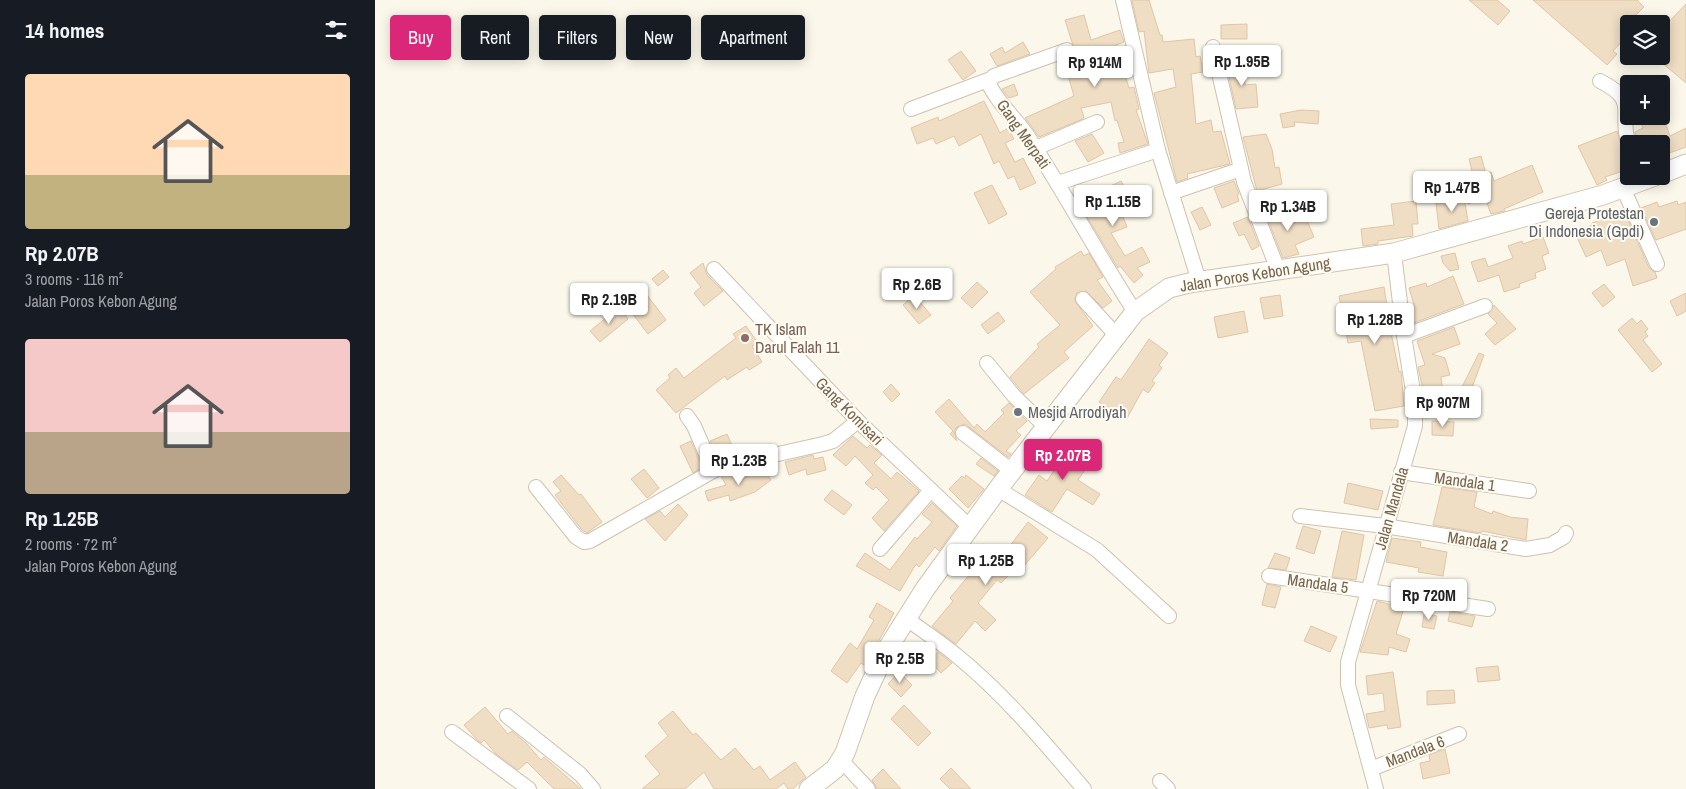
<!DOCTYPE html>
<meta charset="utf-8">
<style>
body{margin:0;font-family:"Archivo Narrow",sans-serif;background:#20242c;color:#f1f3f6;height:100vh;display:flex;flex-direction:column;font-size:19px;white-space:nowrap}
*{box-sizing:border-box;margin:0}
p{font-size:16px;color:#9ea1a6}
.icon{flex:none;width:28px;height:28px;fill:none;stroke:currentColor;stroke-width:2;stroke-linecap:round;stroke-linejoin:round}
.map{position:relative;flex:1;overflow:hidden}
.sheet{display:flex;flex-direction:column;background:#171b24;width:375px}
.sheet>*{flex:none}
.banner{position:absolute;left:15px;top:15px;width:475px;height:45px;display:flex;gap:10px}
.buttons{position:absolute;left:1245px;top:15px;display:grid;gap:10px}
.buttons a{display:grid;place-items:center;width:50px;height:50px;border-radius:5px;background:#171b24;box-shadow:0 2px 12px #0003;font-size:25px}
.price{position:absolute;translate:-50% -42px;padding:0 11px;border-radius:5px;background:#fff;color:#222;font-size:16px;line-height:32px;filter:drop-shadow(0 1px 2px #0008)}
.price::after{content:'';position:absolute;left:50%;top:30px;width:15px;height:11px;margin-left:-8px;background:inherit;clip-path:polygon(0 0,100% 0,50% 100%)}
.price.active{background:#db2777;color:#fff}
ul{padding:0;list-style:none}
li{display:grid;align-content:center;gap:10px;height:265px;padding:0 25px}
li span{display:grid;place-items:center;height:155px;border-radius:5px;color:#555}
li>.icon{margin-inline-start:auto}
span .icon{width:90px;height:90px;fill:#fffc;stroke-width:1}
li b{font-size:21px}
h2{display:flex;justify-content:space-between;align-items:center;height:60px;padding:0 25px;font-size:21px}
.tag{padding:0 18px;border-radius:5px;background:#171b24;box-shadow:0 2px 12px #0003;font-size:18px;line-height:45px}
.tag.active{background:#db2777;color:#fff}
main{display:flex;flex:1;min-height:0}
.map>svg:first-child{display:block}
.building{fill:#efddc4;stroke:#e0c6a6}
.lines{fill:none;stroke-linecap:round;stroke-linejoin:round}
.minor-casing{stroke:#cdc2b1;stroke-width:16}
.secondary-casing{stroke:#cfc3af;stroke-width:21}
.minor{stroke:#fff;stroke-width:14}
.secondary{stroke:#fff;stroke-width:19}
.worship-dot{fill:#6b7280;stroke:#fefbf1;stroke-width:2}
.education-dot{fill:#8d6e63;stroke:#fefbf1;stroke-width:2}
.labels{text-anchor:middle;stroke-width:4;stroke-linejoin:round;paint-order:stroke}
.street-label{font-size:16px;fill:#75634f;stroke:#fefbf1}
.worship-label{font-size:16px;fill:#5b616d;stroke:#fefbf1;text-anchor:end}
.education-label{font-size:16px;fill:#785e54;stroke:#fefbf1;text-anchor:start}
</style>
<main>
<section class="sheet">
<h2>14 homes<svg class="icon" aria-label="filters" viewBox="0 0 24 24"><path d="M4 7h16M4 17h16"/><circle cx="9" cy="7" r="2"/><circle cx="15" cy="17" r="2"/></svg></h2>
<ul>
<li><span style="background:linear-gradient(#ffd9b3 65%,#c2b280 0)"><svg class="icon" aria-label="home" viewBox="0 0 24 24"><path d="M3 11l9-7 9 7M6 9v11h12V9"/></svg></span><div><b>Rp 2.07B</b><p>3 rooms · 116 m²</p><p>Jalan Poros Kebon Agung</p></div></li>
<li><span style="background:linear-gradient(#f6c9c9 60%,#b9a48a 0)"><svg class="icon" aria-label="home" viewBox="0 0 24 24"><path d="M3 11l9-7 9 7M6 9v11h12V9"/></svg></span><div><b>Rp 1.25B</b><p>2 rooms · 72 m²</p><p>Jalan Poros Kebon Agung</p></div></li>
</ul>
</section>
<div class="map">
<svg width="1311" height="789" viewBox="0 0 1311 789">
<rect width="100%" height="100%" fill="#fbf8eb"/>
<g class="building">
<path d="M757,0H774L785,35H787L788,42L819,39L821,57L825,56L828,72L816,74L821,124L836,120L838,132L846,131L855,164L812,174L813,178L802,182L779,93L801,87L798,69L774,73L769,31L764,32Z"/>
<path d="M1094,0H1122L1135,11L1123,25Z"/>
<path d="M1158,0H1262L1269,7L1249,27L1254,34L1238,51L1242,54L1232,65Z"/>
<path d="M1311,4V83L1286,62V30Z"/>
<path d="M709,15L716,40L745,30L749,42L741,45L754,88L759,87L764,109L761,110L773,144L745,153L743,143L749,142L742,120L740,121L736,102L706,108L709,117L708,119L664,137L650,118L699,96L692,72L702,69L700,62L703,61L690,20Z"/>
<path d="M872,24V39H846V25Z"/>
<path d="M648,42L655,54L622,66L615,54L627,47L630,53Z"/>
<path d="M586,51L601,71L588,80L573,60Z"/>
<path d="M869,62L870,85L881,84L883,107L861,109L851,63Z"/>
<path d="M639,84L643,95L634,98L627,89Z"/>
<path d="M609,101L625,133L633,128L639,139L630,143L640,162L648,158L661,183L645,190L639,176L633,179L624,161L619,164L606,134L584,146L579,136L561,144L558,138L542,144L536,128L563,117L564,121Z"/>
<path d="M926,110L944,111L943,124L919,122L920,126L908,128L905,114Z"/>
<path d="M1263,116H1288L1295,136L1311,128V147L1286,156V144H1263L1260,132L1268,128Z"/>
<path d="M1242,131L1254,169L1230,177L1232,180L1222,185L1203,146Z"/>
<path d="M717,134L729,153L713,162L700,141Z"/>
<path d="M891,134L897,149L900,168L904,167L907,184L882,191L868,137Z"/>
<path d="M1106,156L1111,174L1116,172L1119,181L1157,165L1168,192L1129,209L1130,211L1116,214L1110,198L1093,204L1084,175L1097,171L1094,159Z"/>
<path d="M746,181L755,196L742,202L752,227L736,233L750,256L767,247L775,262L762,268L768,275L759,283L745,266L743,268L703,202Z"/>
<path d="M859,181L864,194L862,195L864,201L847,208L839,188Z"/>
<path d="M617,185L632,214L614,224L599,193Z"/>
<path d="M1089,197L1093,221L1064,229L1061,203Z"/>
<path d="M1041,201L1043,224H1037L1038,236L1003,241V244L988,246L986,229L1019,225L1016,204Z"/>
<path d="M1302,201L1303,205L1311,202V229L1281,240L1266,208L1282,202L1284,207Z"/>
<path d="M827,207L836,225L825,230L816,212Z"/>
<path d="M895,209L897,213L912,209L916,224L931,218L939,237L920,245L924,254L908,258L889,210Z"/>
<path d="M1249,211L1274,268L1280,272L1282,278L1258,286L1250,259L1232,266L1226,250L1211,257L1200,233L1217,225V223Z"/>
<path d="M873,217L884,246L877,250L869,234L864,236L858,223Z"/>
<path d="M1168,237L1174,253L1167,256L1171,269L1160,273L1161,278L1144,284L1145,287L1129,292L1124,275L1103,282L1096,262L1110,258L1113,267L1138,258L1133,246L1147,241L1148,244Z"/>
<path d="M706,251L709,256L714,253L728,277L722,280L737,301L728,308L711,291L702,293L700,301L718,326L689,352L694,358L649,394L635,377L664,347L662,344L685,325L655,292L681,269L680,267Z"/>
<path d="M1080,253L1084,269L1075,271L1068,263L1066,256Z"/>
<path d="M328,263L332,275L348,291L329,306L319,293L326,287L315,273Z"/>
<path d="M288,270L294,277L283,286L277,279Z"/>
<path d="M1078,276L1089,304L1036,324L1035,310L1040,308L1034,288L1051,283L1052,287Z"/>
<path d="M602,282L613,292L597,308L586,298Z"/>
<path d="M1229,284L1240,297L1228,307L1217,293Z"/>
<path d="M1009,287L1017,337L1024,372L1026,371L1029,406L1000,411L986,341L973,343L964,296Z"/>
<path d="M1311,293V311L1302,316L1295,301Z"/>
<path d="M272,295L291,320L273,334L254,309Z"/>
<path d="M539,295L556,315L544,324L528,305Z"/>
<path d="M905,295L908,316L889,319L885,298Z"/>
<path d="M1119,305L1141,329L1120,345L1110,334L1122,323L1113,314Z"/>
<path d="M244,307L253,319L225,342L215,331Z"/>
<path d="M869,311L873,332L843,338L839,317Z"/>
<path d="M623,312L630,321L613,334L606,325Z"/>
<path d="M1257,318L1262,324L1266,320L1273,329L1270,332L1273,336L1268,340L1287,364L1277,372L1243,330Z"/>
<path d="M371,326L383,343L377,346L387,362L374,370L372,367L352,380L350,376L301,413L281,390L295,378L293,375L301,368L309,378L361,338L358,334Z"/>
<path d="M1079,327L1085,344L1057,354L1070,358L1075,375L1066,377L1069,401L1051,403L1043,367L1050,365L1042,341Z"/>
<path d="M774,339L793,353L784,365L787,368L777,381L780,383L773,393L768,389L751,420L724,402L741,377L746,380Z"/>
<path d="M1104,353L1109,355L1095,393L1086,389Z"/>
<path d="M516,384L525,394L517,402L508,392Z"/>
<path d="M574,399L599,428L602,424L610,432L629,413L626,410L634,403L652,421L641,431L646,435L631,451L636,454L633,457L590,424L581,428L579,432L582,441L575,434L578,431L560,412Z"/>
<path d="M995,419L1023,420V427L996,429Z"/>
<path d="M1057,421L1079,422L1078,436L1057,435Z"/>
<path d="M352,434L359,450L342,457L335,441Z"/>
<path d="M478,436L492,448L495,445L507,455L499,463L516,479L522,472L544,491L509,531L497,518L514,500L501,487L498,490L490,483L498,475L480,456L471,466L458,455Z"/>
<path d="M316,441L327,467L318,473L305,446Z"/>
<path d="M689,444L716,461L703,480L725,494L718,505L692,489L677,512L650,495L664,475L672,481L685,462L680,458Z"/>
<path d="M438,455L439,459L448,457L451,470L432,475L431,469L414,475L410,462Z"/>
<path d="M606,458L623,471L619,476L601,464Z"/>
<path d="M386,467L396,480L380,492L355,501L354,495L333,501L330,491L351,485L346,476L360,473L365,481Z"/>
<path d="M269,469L284,488L272,498L256,479Z"/>
<path d="M186,475L204,495L206,494L227,522L212,533L207,530L180,495L186,491L178,482Z"/>
<path d="M591,475L609,489L593,508L574,489L587,476L590,478Z"/>
<path d="M973,483L1008,491L1003,510L969,503Z"/>
<path d="M1067,487L1102,492L1099,507L1117,514L1118,511L1135,517L1153,519L1151,540L1107,531L1106,533L1058,525Z"/>
<path d="M457,490L477,505L469,515L449,500Z"/>
<path d="M557,503L582,526L564,551L560,547L544,567L541,564L525,591L481,566L490,553L515,570L540,537L542,539L557,522L547,514Z"/>
<path d="M303,504L313,515L290,541L270,519L285,511L290,517Z"/>
<path d="M653,522L673,538L642,574L638,571L626,583L622,580L603,603L621,620L610,631L600,621L581,644L557,626L578,601L575,598L615,550L632,564L641,554L634,547Z"/>
<path d="M928,526L946,531L939,554L921,548Z"/>
<path d="M967,531L989,535L981,580L957,577Z"/>
<path d="M1017,538L1046,542L1045,547L1072,552L1068,576L1043,572L1044,568L1011,562Z"/>
<path d="M900,553L915,558L911,570L893,568Z"/>
<path d="M892,584L906,587L900,608L887,605Z"/>
<path d="M1002,601L1029,608L1021,634L1035,639L1031,652L1014,647L1013,655L985,652Z"/>
<path d="M502,603L519,613L497,653L489,665L486,663L472,683L456,671L475,643L482,649L499,620L494,617Z"/>
<path d="M1075,612L1100,616L1097,627L1073,621Z"/>
<path d="M1049,614L1062,616L1059,629L1047,627Z"/>
<path d="M936,626L962,637L955,652L929,641Z"/>
<path d="M543,643L555,656L545,665L533,652Z"/>
<path d="M563,652L577,663L566,673L554,660Z"/>
<path d="M1123,666L1125,680L1103,682L1101,668Z"/>
<path d="M524,672L537,685L526,697L513,684Z"/>
<path d="M1018,672L1026,727L1013,729L1012,725L994,728L991,714L1010,711L1008,693L993,695L991,676Z"/>
<path d="M1079,690L1080,703L1052,705V691Z"/>
<path d="M529,705L556,733L543,746L516,719Z"/>
<path d="M110,707L133,734L137,731L151,743L166,760L169,757L206,789H179L152,762L143,770L121,754L109,740L106,743L103,741L89,725Z"/>
<path d="M298,711L318,735L321,733L346,760L360,748L379,770L385,766L395,780L420,762L431,777L418,789H413L409,783L401,789H339L329,772L310,789H267L285,774L270,756L293,736L283,723Z"/>
<path d="M1070,749L1075,773L1048,779L1045,763L1055,761L1054,755Z"/>
<path d="M576,768L596,789H575L565,779Z"/>
<path d="M508,769L526,789H502L497,780Z"/>
</g>
<g class="lines">
<defs>
<g id="minor">
<path d="M748,0L783,150L824,281"/>
<path d="M838,47L869,182L903,270"/>
<path d="M692,50L619,76L613,82C622,103 642,119 654,138C691,195 723,255 760,312"/>
<path d="M1225,81C1266,102 1242,111 1254,145"/>
<path d="M536,109L613,80"/>
<path d="M661,148L722,122"/>
<path d="M683,183L783,150"/>
<path d="M1248,188L1282,264"/>
<path d="M796,193L866,169"/>
<path d="M339,269L483,421L595,527"/>
<path d="M708,299L743,337"/>
<path d="M1029,336L1110,306"/>
<path d="M612,363L639,396L671,427"/>
<path d="M312,416L319,426L338,470"/>
<path d="M588,433L637,471"/>
<path d="M1026,472L1154,491"/>
<path d="M161,487L201,537L209,542L215,541L345,467L448,444L458,441L483,421"/>
<path d="M623,489L722,550L794,616"/>
<path d="M925,516L1010,526L1151,549L1175,545L1189,537L1191,533"/>
<path d="M505,549L556,490"/>
<path d="M894,576L1113,609"/>
<path d="M532,619C548,631 565,642 581,655C629,694 669,742 709,789"/>
<path d="M132,716L205,774L218,789"/>
<path d="M77,732L154,789"/>
<path d="M466,760L493,789"/>
<path d="M996,769L1084,734"/>
<path d="M785,781L793,789"/>
<path d="M1001,789L973,685V662L1040,426V403L1029,336L1019,253"/>
</g>
<g id="secondary">
<path d="M1286,174L1311,164"/>
<path d="M434,789L460,769L470,753L490,696L511,651L550,589L623,489L760,312L794,288L814,283L1019,253L1228,195L1280,176"/>
</g>
</defs>
<use href="#minor" class="minor-casing"/>
<use href="#secondary" class="secondary-casing"/>
<use href="#minor" class="minor"/>
<use href="#secondary" class="secondary"/>
</g>
<g class="worship-dot">
<circle cx="1279" cy="222" r="5"/>
<circle cx="643" cy="412" r="5"/>
</g>
<circle class="education-dot" cx="370" cy="338" r="5"/>
<g class="labels">
<g class="street-label">
<text transform="translate(649 134) rotate(55)" y="6">Gang Merpati</text>
<text transform="translate(880 274) rotate(-9)" y="6">Jalan Poros Kebon Agung</text>
<text transform="translate(475 411) rotate(45)" y="6">Gang Komisari</text>
<text transform="translate(1090 481) rotate(8)" y="6">Mandala 1</text>
<text transform="translate(1016 508) rotate(-74)" y="6">Jalan Mandala</text>
<text transform="translate(1103 541) rotate(9)" y="6">Mandala 2</text>
<text transform="translate(943 583) rotate(8)" y="6">Mandala 5</text>
<text transform="translate(1040 751) rotate(-21)" y="6">Mandala 6</text>
</g>
<g class="worship-label">
<text x="1269" y="219">Gereja Protestan<tspan x="1269" dy="18">Di Indonesia (Gpdi)</tspan></text>
<text x="653" y="418" text-anchor="start">Mesjid Arrodiyah</text>
</g>
<g class="education-label">
<text x="380" y="335">TK Islam<tspan x="380" dy="18">Darul Falah 11</tspan></text>
</g>
</g>
</svg>
<div class="buttons">
<a><svg class="icon" aria-label="layers" viewBox="0 0 24 24"><path d="M12 4l9 5-9 5-9-5zM3 14l9 5 9-5"/></svg></a>
<a>+</a>
<a>−</a>
</div>
<b class="price" style="left:867px;top:87px">Rp 1.95B</b>
<b class="price" style="left:720px;top:88px">Rp 914M</b>
<b class="price" style="left:1077px;top:213px">Rp 1.47B</b>
<b class="price" style="left:738px;top:227px">Rp 1.15B</b>
<b class="price" style="left:913px;top:232px">Rp 1.34B</b>
<b class="price" style="left:542px;top:310px">Rp 2.6B</b>
<b class="price" style="left:234px;top:325px">Rp 2.19B</b>
<b class="price" style="left:1000px;top:345px">Rp 1.28B</b>
<b class="price" style="left:1068px;top:428px">Rp 907M</b>
<b class="price active" style="left:688px;top:481px">Rp 2.07B</b>
<b class="price" style="left:364px;top:486px">Rp 1.23B</b>
<b class="price" style="left:611px;top:586px">Rp 1.25B</b>
<b class="price" style="left:1054px;top:621px">Rp 720M</b>
<b class="price" style="left:525px;top:684px">Rp 2.5B</b>
<div class="banner">
<a class="tag active">Buy</a>
<a class="tag">Rent</a>
<a class="tag">Filters</a>
<a class="tag">New</a>
<a class="tag">Apartment</a>
</div>
</div>
</main>
